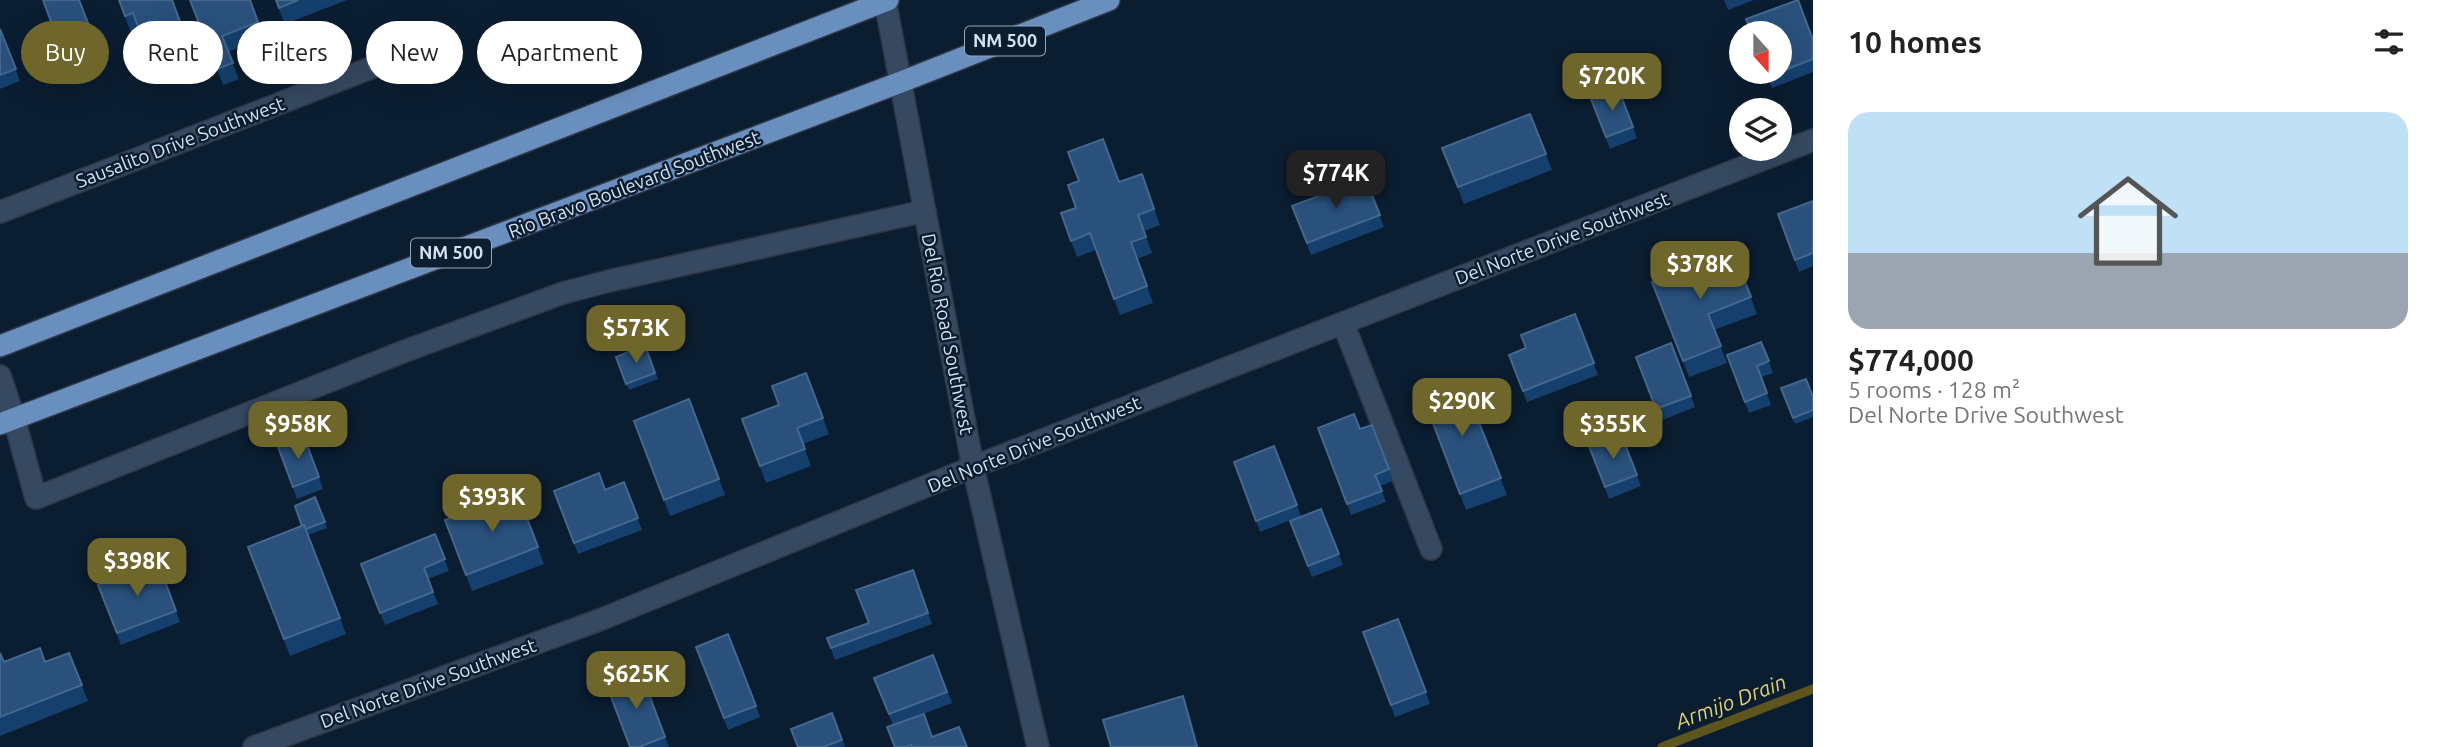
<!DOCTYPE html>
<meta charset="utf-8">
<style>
body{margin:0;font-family:Ubuntu,sans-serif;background:#f6f6f6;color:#222;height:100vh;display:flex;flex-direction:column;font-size:26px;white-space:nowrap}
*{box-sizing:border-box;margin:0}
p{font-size:23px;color:#767676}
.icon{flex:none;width:38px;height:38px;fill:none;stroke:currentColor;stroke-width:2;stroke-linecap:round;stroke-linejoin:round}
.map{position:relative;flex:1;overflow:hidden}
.panel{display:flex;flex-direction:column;background:#fff;width:630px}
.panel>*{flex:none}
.banner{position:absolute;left:21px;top:21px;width:665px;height:63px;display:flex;gap:14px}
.needle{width:46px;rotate:159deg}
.fabs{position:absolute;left:1729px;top:21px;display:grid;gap:14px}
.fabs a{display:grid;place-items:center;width:63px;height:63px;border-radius:50%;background:#fff;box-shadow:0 7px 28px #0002;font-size:35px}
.price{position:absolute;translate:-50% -60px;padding:0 16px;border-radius:14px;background:#6f662c;color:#fff;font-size:23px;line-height:46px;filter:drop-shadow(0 2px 4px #0008)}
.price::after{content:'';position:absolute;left:50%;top:42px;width:21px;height:16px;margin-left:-10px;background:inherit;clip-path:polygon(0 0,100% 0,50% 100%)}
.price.on{background:#222;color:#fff}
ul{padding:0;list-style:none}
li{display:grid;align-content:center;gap:14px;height:371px;padding:0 35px}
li+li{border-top:2px solid #e0e0e0}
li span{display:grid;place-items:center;height:217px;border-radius:21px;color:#555}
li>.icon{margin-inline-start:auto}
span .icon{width:126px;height:126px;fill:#fffc;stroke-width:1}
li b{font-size:30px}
h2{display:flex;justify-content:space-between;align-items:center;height:84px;padding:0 35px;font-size:30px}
.pill{padding:0 24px;border-radius:32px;background:#fff;box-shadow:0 7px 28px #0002;font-size:24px;line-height:63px}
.pill.on{background:#6f662c;color:#fff}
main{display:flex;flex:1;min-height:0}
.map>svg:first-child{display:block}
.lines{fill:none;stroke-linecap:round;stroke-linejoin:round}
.stream{stroke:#5e551c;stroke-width:9}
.minor-casing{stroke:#2f3647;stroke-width:24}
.major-casing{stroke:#2f3647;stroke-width:24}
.minor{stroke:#364960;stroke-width:21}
.major{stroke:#698fbe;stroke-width:21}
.wall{fill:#15406e}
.shaded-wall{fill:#082b50}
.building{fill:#29517c;stroke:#44688e;stroke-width:2}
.labels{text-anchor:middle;stroke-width:5;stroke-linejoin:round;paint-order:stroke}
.shield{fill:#0b1d31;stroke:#99a6b6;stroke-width:2}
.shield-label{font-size:18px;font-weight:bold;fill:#d6e1ef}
.street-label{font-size:19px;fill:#d6e1ef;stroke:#0b1d31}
.water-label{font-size:21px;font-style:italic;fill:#e3d16a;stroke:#0b1d31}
</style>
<main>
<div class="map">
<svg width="1813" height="747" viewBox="0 0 1813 747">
<rect width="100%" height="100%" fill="#0b1d31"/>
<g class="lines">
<path class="stream" d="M1662,747L1813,689"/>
<defs>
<g id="minor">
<path d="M885,0L973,467L1038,747"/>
<path d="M0,212L399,57"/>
<path d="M1343,323L1431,549"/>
<path d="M0,376C15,416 24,457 36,498L405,351L563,293L609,281L925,211"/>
<path d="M254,747L602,619L973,467L1813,140"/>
</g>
<g id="major">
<path d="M0,346L888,0"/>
<path d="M0,424L901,82L1109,0"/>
</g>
</defs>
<use href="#minor" class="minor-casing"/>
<use href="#major" class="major-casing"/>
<use href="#minor" class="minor"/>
<use href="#major" class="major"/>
</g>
<g class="wall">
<path d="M43,0H79L95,43L64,55Z"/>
<path d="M119,0H172L191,52L153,66L139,30L131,33Z"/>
<path d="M190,0H250L264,38L228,52L239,79L223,85Z"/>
<path d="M275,0H347L285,24Z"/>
<path d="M1724,0H1754L1728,10Z"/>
<path d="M0,29L20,81L0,89Z"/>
<path d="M1813,40V72L1772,88L1766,72Z"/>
<path d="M1618,88L1637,138L1610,149L1591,99Z"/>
<path d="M1530,114L1552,170L1464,204L1442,148Z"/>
<path d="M1142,174L1160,225L1144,231L1152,253L1137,259L1153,303L1120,315L1096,250L1077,257L1061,213L1076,208L1079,182H1119Z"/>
<path d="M1365,178L1384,227L1311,255L1292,206Z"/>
<path d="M1813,201V266L1799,272L1778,214Z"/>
<path d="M1733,251L1757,314L1714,330L1727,363L1689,377L1652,282Z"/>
<path d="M1575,314L1598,375L1527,402L1509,355L1526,348Z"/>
<path d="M1761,342L1773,373L1761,377L1771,405L1749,413L1727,355Z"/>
<path d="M1671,343L1695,407L1660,421L1636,357Z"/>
<path d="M645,345L658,379L629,390L616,357Z"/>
<path d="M806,373L829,434L803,444L811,466L766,483L742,419L779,405Z"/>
<path d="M1463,382L1507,495L1466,510L1423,397Z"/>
<path d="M1781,388L1813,397V417L1795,424Z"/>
<path d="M689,399L725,495L670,516L634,421Z"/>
<path d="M1372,425L1393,481L1380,486L1386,502L1351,515L1318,428L1360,429Z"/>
<path d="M303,434L323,489L297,499L277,444Z"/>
<path d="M1621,434L1641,486L1609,499L1589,446Z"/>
<path d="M1274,446L1301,516L1260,532L1234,462Z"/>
<path d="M624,482L642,530L578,554L554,491L605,490Z"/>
<path d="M517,492L544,564L472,591L445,520Z"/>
<path d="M315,497L327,528L308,535L346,634L290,656L248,547L302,526Z"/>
<path d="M1321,509L1343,565L1312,577L1290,521Z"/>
<path d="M435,534L449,571L428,579L438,604L385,625L361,564Z"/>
<path d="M158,562L180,622L121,645L98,585Z"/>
<path d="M913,570L932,624L835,660L827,638L868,623Z"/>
<path d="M1398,619L1430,704L1395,717L1363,632Z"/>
<path d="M728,634L760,717L728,730L696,647Z"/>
<path d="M0,653L4,662H45L69,653L88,701L0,736Z"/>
<path d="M933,655L952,703L907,720L932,737L967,747H894L893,725L874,678Z"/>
<path d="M641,673L669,747H630Z"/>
<path d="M832,713L845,747H798Z"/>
</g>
<path class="shaded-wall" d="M1183,696L1189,713L1199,747H1197Z"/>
<g class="building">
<path d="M43,0H79L91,31L59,43Z"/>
<path d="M119,0H172L185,35L147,50L133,13L125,16Z"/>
<path d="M190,0H250L258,22L222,36L233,63L217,69Z"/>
<path d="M276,0H298L279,8Z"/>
<path d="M1798,0L1813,40V59L1780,72V33H1752L1746,19Z"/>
<path d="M0,29L16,69L0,75Z"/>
<path d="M1767,72H1779L1768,76Z"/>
<path d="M1618,88L1633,127L1606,137L1591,99Z"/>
<path d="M1530,114L1546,154L1458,187L1442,148Z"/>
<path d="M1103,139L1119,182L1142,174L1154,209L1138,215L1146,237L1131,242L1147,286L1114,299L1090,233L1071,241L1061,213L1076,208L1068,185L1079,181L1068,152Z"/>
<path d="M1365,178L1380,215L1307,243L1292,206Z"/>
<path d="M1813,201V253L1795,260L1778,214Z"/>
<path d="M1733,251L1751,297L1708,314L1721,346L1683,361L1652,282Z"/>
<path d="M1575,314L1594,363L1523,391L1509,355L1526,348L1521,335Z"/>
<path d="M1761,342L1769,361L1757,366L1767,393L1745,402L1727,355Z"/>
<path d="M1671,343L1691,396L1656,409L1636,357Z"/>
<path d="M645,345L655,373L626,384L616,357Z"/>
<path d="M806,373L823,418L797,428L805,449L760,466L742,419L779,405L772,386Z"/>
<path d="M1806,379L1813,397V410L1793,418L1781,388Z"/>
<path d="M1463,382L1501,478L1460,494L1423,397Z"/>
<path d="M689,399L719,479L664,500L634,421Z"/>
<path d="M1354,414L1360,429L1372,425L1389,469L1375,475L1382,491L1347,504L1318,428Z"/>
<path d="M303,434L319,477L293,487L277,444Z"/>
<path d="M1621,434L1637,475L1605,487L1589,446Z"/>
<path d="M1274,446L1297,505L1256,521L1234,462Z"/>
<path d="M599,473L605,490L624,482L638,518L574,543L554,491Z"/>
<path d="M517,492L538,547L466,575L445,520Z"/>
<path d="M315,497L325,522L306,529L304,525L302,526L295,506Z"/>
<path d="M1321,509L1339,554L1308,566L1290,521Z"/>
<path d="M304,525L340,618L284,639L248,547Z"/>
<path d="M435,534L445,559L424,568L433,592L380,613L361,564Z"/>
<path d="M158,562L176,611L117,633L98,585Z"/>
<path d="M913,570L928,613L831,648L827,638L869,623L856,590Z"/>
<path d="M1398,619L1426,692L1391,705L1363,632Z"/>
<path d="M728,634L756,706L724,718L696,647Z"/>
<path d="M40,648L45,662L69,653L82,685L0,717V653L4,662Z"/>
<path d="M933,655L947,692L889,714L874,678Z"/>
<path d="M641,673L665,737L639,747H630L607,686Z"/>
<path d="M1183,696L1197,747H1111L1103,720Z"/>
<path d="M832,713L842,740L823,747H798L791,729Z"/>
<path d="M924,714L932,737L959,727L967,747H912L911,745L905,747H895L887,727Z"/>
</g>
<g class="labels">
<g class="shield">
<rect x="965" y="26.5" width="80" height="29" rx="5"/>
<rect x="411" y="238.5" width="80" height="29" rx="5"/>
</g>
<g class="shield-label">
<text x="1005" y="47">NM 500</text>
<text x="451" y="259">NM 500</text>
</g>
<g class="street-label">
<text transform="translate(180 142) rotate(-21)" y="7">Sausalito Drive Southwest</text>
<text transform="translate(634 184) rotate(-21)" y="7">Rio Bravo Boulevard Southwest</text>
<text transform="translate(1562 238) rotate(-21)" y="7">Del Norte Drive Southwest</text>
<text transform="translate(948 334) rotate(79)" y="7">Del Rio Road Southwest</text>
<text transform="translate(1034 444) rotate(-22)" y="7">Del Norte Drive Southwest</text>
<text transform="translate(428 683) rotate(-20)" y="7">Del Norte Drive Southwest</text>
</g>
<g class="water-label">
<text transform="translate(1731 702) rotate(-21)" y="7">Armijo Drain</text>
</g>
</g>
</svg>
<div class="fabs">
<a><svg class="needle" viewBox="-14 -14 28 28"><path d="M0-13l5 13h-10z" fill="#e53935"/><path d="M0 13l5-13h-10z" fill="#767676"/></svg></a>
<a><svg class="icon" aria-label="layers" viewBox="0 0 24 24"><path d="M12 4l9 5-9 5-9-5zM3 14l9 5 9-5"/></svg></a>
</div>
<b class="price" style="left:1612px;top:113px">$720K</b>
<b class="price on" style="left:1336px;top:210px">$774K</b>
<b class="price" style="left:1700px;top:301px">$378K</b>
<b class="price" style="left:636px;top:365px">$573K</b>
<b class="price" style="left:1462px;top:438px">$290K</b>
<b class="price" style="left:298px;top:461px">$958K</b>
<b class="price" style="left:1613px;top:461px">$355K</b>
<b class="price" style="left:492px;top:534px">$393K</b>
<b class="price" style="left:137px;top:598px">$398K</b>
<b class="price" style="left:636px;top:711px">$625K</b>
<div class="banner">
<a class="pill on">Buy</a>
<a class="pill">Rent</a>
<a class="pill">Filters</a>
<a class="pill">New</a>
<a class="pill">Apartment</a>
</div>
</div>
<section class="panel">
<h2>10 homes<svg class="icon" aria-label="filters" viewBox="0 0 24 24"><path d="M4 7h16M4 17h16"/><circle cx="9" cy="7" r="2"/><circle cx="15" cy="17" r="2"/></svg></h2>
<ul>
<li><span style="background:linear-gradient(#bfe0f5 65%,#9aa5b1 0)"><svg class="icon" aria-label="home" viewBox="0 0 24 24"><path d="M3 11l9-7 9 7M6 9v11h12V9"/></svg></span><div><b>$774,000</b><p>5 rooms · 128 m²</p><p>Del Norte Drive Southwest</p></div></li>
</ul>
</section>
</main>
